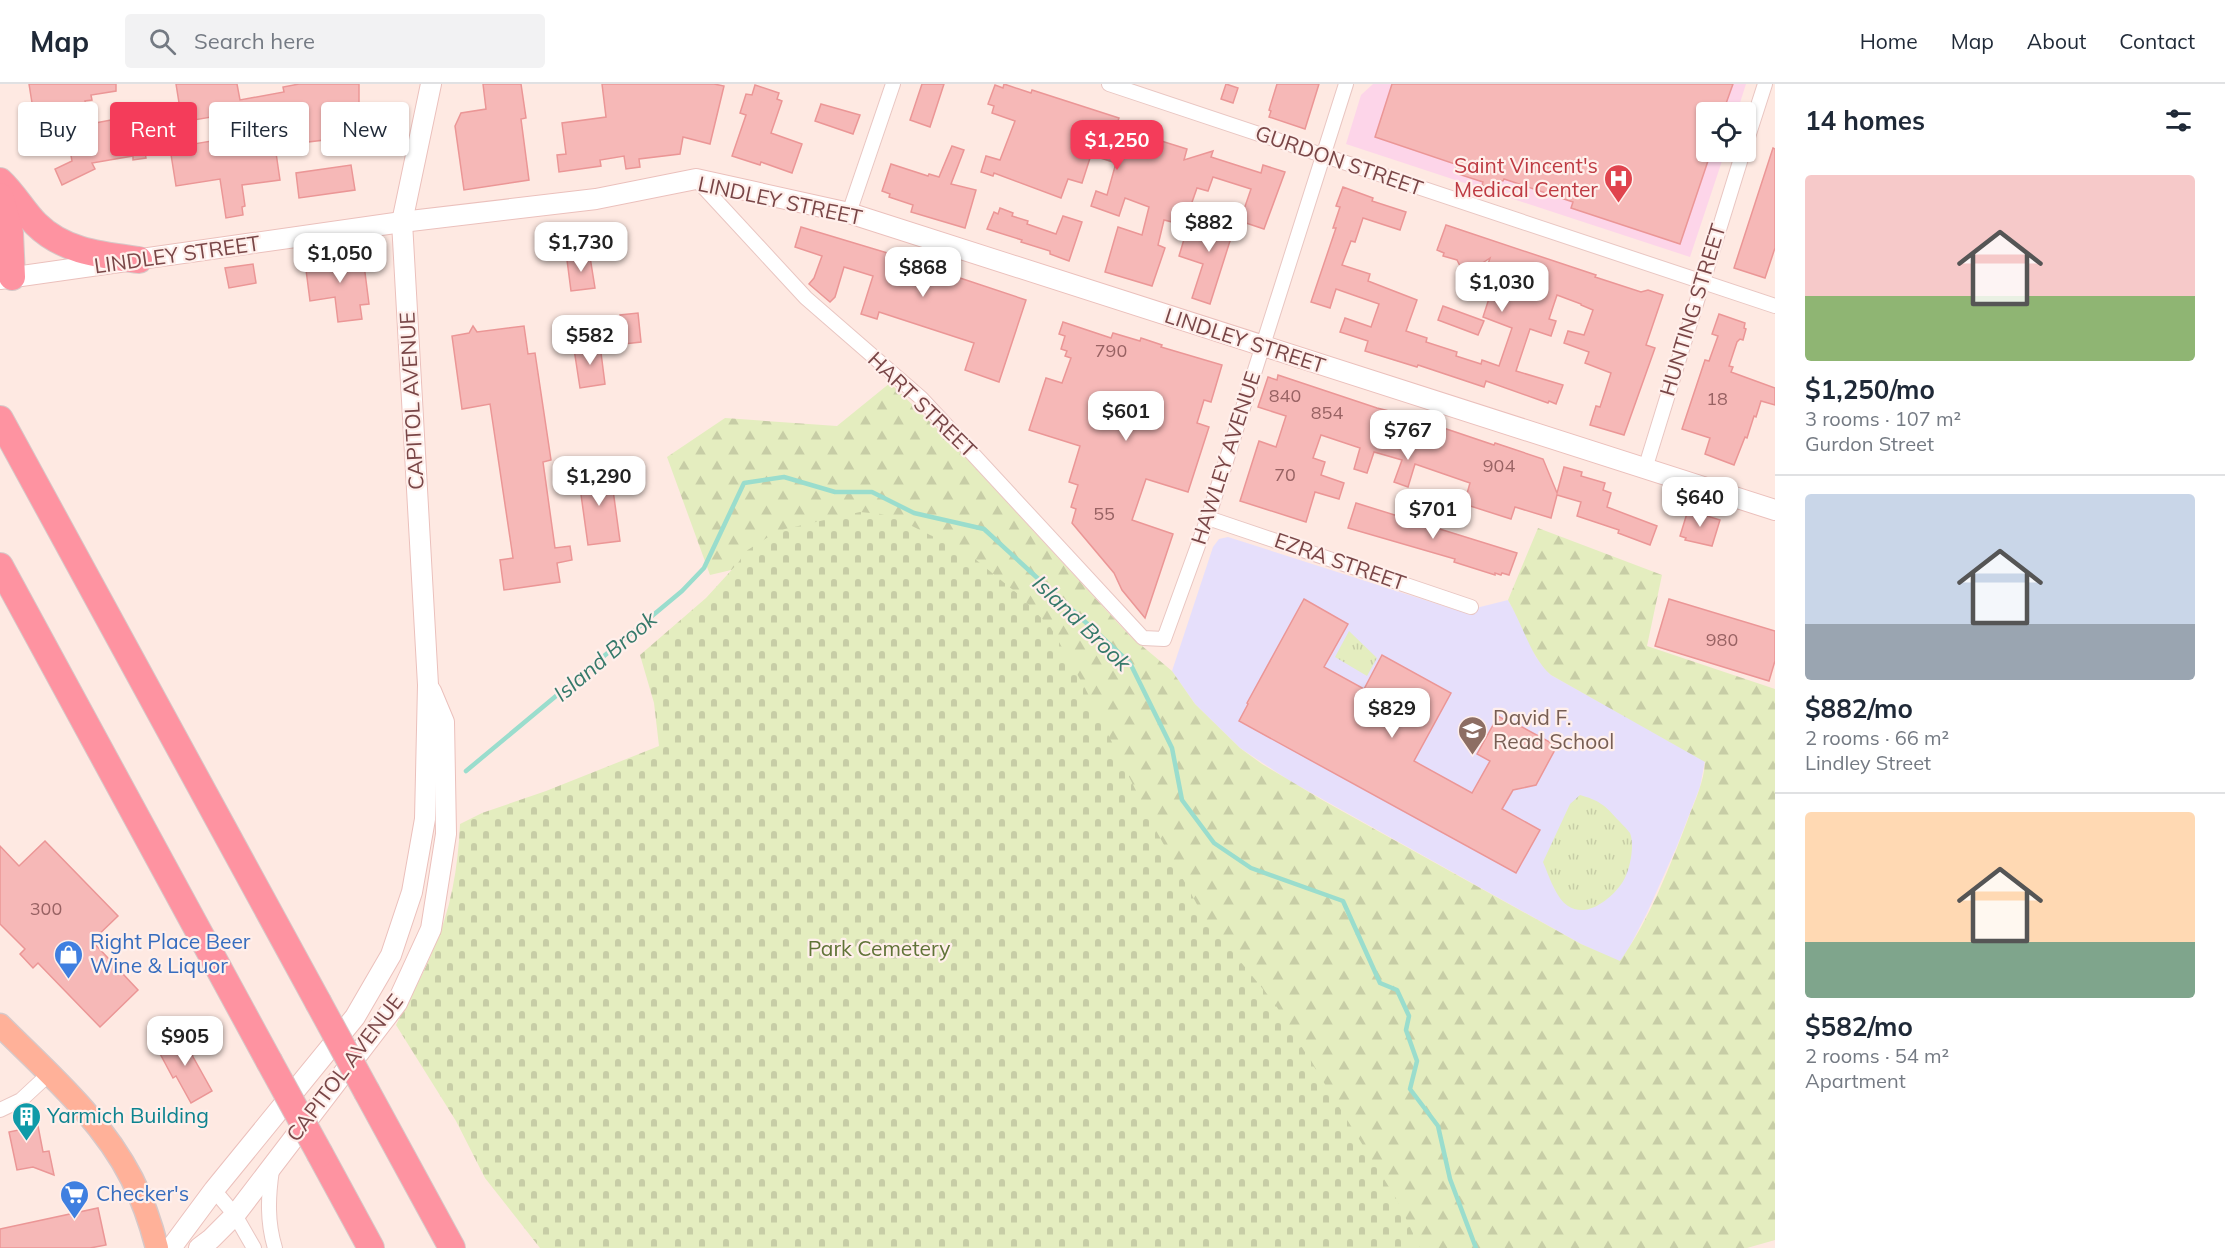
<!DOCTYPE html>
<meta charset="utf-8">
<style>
body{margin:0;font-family:Mulish,sans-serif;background:#f2f2f3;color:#1f2937;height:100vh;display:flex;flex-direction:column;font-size:22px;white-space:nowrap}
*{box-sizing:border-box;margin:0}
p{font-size:20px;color:#747a83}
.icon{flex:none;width:33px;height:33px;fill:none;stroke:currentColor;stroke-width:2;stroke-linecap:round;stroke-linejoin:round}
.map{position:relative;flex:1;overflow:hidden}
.sheet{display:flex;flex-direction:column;background:#fff;width:450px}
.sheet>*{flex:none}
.hud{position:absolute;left:18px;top:18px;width:570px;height:54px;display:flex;gap:12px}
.controls{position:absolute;left:1696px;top:18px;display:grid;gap:12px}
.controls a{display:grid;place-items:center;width:60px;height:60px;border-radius:6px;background:#fff;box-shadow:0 2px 4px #0004;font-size:30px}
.price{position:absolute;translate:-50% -51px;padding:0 14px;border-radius:12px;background:#fff;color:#222;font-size:20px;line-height:39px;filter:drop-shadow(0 2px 3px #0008)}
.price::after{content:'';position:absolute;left:50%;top:36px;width:18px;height:14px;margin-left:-9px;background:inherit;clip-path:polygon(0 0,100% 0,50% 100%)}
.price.selected{background:#f43c5a;color:#fff}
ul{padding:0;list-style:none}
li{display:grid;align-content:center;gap:12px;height:318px;padding:0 30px}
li+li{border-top:2px solid #e0e1e3}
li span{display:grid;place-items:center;height:186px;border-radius:6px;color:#555}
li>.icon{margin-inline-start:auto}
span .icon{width:108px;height:108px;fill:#fffc;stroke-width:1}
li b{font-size:26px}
h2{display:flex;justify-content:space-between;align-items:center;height:72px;padding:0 30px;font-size:26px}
.chip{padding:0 21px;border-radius:6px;background:#fff;box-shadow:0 2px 4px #0004;font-size:21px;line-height:54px}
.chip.selected{background:#f43c5a;color:#fff}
header{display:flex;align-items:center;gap:36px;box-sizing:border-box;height:84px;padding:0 30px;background:#fff;border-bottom:2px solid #e0e1e3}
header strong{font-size:28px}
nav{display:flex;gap:33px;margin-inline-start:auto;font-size:21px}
.search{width:420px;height:54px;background:#f2f2f3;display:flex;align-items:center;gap:15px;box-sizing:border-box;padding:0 21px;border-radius:6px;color:#747a83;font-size:22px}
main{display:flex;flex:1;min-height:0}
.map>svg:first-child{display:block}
.education{fill:#e6dffb}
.medical{fill:#fdd5e9}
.forest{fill:url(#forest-firs)}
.cemetery{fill:url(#cemetery-stones)}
.park{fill:url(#park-tufts)}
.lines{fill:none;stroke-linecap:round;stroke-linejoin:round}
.stream{stroke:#9addcd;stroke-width:4.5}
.building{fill:#f6b8b7;stroke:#eb9696;stroke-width:1.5}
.street-casing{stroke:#e9c6c2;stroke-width:16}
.secondary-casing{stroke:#ebc0bc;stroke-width:22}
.primary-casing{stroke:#d7c8c8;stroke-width:25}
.highway-casing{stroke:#d7c8c8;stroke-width:28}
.street{stroke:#fff;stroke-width:14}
.secondary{stroke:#fff;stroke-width:20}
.primary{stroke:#ffb199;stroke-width:22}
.highway{stroke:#fe93a1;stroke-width:26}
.highway-bridge-casing{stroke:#d7c8c8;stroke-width:28;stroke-linecap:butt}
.highway-bridge{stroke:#fe93a1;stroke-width:26}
.labels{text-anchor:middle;stroke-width:4.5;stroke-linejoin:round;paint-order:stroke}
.number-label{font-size:18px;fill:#986263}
.street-label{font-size:21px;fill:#794647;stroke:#ffefeb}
.health-label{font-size:21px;fill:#be3a42;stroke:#ffefeb;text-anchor:end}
.education-label{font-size:21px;fill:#785e54;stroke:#ffefeb;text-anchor:start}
.shop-label{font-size:21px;fill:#366cbe;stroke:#ffefeb;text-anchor:start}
.park-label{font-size:21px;fill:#607337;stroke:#ffefeb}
.culture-label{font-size:21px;fill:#0d838f;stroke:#ffefeb;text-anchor:start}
.water-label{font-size:22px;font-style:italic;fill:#35796a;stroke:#ffefeb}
</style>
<header>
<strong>Map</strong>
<div class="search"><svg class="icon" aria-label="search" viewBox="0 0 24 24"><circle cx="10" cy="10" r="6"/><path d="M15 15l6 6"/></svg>Search here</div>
<nav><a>Home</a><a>Map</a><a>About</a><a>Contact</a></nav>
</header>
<main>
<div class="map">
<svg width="1775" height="1164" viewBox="0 0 1775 1164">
<defs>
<pattern id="forest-firs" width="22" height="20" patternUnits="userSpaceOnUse" patternTransform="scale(1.5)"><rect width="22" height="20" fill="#e4edbf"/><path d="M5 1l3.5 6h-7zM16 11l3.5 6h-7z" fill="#c7cda6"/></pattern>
<pattern id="cemetery-stones" width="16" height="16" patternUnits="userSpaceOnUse" patternTransform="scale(1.5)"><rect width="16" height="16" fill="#e4edbf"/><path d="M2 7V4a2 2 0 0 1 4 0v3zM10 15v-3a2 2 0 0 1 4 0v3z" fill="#c7cda6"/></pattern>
<pattern id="park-tufts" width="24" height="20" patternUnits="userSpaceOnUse" patternTransform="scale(1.5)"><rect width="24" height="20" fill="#e4edbf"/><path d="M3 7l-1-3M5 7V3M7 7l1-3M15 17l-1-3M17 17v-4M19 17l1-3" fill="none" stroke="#c7cda6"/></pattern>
</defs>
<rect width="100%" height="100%" fill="#fee9e2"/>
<path class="education" d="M1228,453L1453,525L1468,526L1508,516L1519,535L1536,573L1551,591L1705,677L1700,703L1677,762L1647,829L1629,864L1620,878L1581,860L1290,697L1240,664L1195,620L1172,587L1213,463L1219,455Z"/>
<path class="medical" d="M1373,0H1746L1737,28H1707V68H1725L1690,173L1346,60L1361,11Z"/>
<path class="forest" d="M890,299L958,365L1129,551L1172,587L1195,620L1240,664L1262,680L1324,717L1581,860L1620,877C1649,837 1670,782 1688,735C1695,716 1704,698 1705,678L1551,591C1531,574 1522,539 1508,516L1538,444L1662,491L1647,562L1775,605V1156L1747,1164H1387L807,468L710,491L667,373L725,334L837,342Z"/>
<path class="cemetery" d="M860,428L881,430L900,436L970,471L1018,510L1051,544L1085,604L1153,741L1204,833L1275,920L1397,1116L1420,1164H540L485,1094L456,1037L396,941C408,916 423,892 433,866C451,826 458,784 460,740L482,729L546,707L659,662L654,619L640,571L706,514L738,479L746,467L773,450L785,445Z"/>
<g class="park">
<path d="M1349,547L1377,574L1367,592L1335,573Z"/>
<path d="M1580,711C1598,716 1605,721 1617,735C1621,739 1627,745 1630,749C1635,761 1630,788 1622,799C1612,814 1587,835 1568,822C1556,814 1549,792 1543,778L1570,720Z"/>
</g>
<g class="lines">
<path class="stream" d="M466,687L682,507L704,484L744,399L784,393L835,408H872L914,429L984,445L1130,579L1172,664L1182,716L1214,759L1251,784L1343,817L1380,899L1397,906L1409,932L1406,946L1417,977L1410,1005L1438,1042L1450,1095L1476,1164"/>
</g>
<g class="building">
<path d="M29,0H116V7L91,11L92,16L85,17L90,40L121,34L122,37L180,25L176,0H237L240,16L284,8L283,3L299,0H359V19L337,23L341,54L275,62L280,96L242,101L245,122L242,123L243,131L226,134L220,95L176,102L170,64L217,56L219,69L245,65L240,28L141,45L146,74L133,76V72L92,79L95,85L62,101L55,85L72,77L66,44L76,42L72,19L33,25Z"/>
<path d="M483,0H521L526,34L521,35L529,96L464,106L455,42L461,29L486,25Z"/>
<path d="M602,0H714L724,2L710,60L683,53L680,70L639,75L640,83L626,85L624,72L600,76L601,82L559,88L557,71L566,70L562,39L606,33Z"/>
<path d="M922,0H944L930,43L910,36Z"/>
<path d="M1004,0L1031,9L1032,6L1119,34L1117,40L1143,48L1142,51L1187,65L1184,76L1213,67L1211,73L1261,89L1263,81L1285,88L1264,145L1240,137L1251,105L1213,93L1208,107L1197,104L1184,141L1164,136L1158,161L1165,164L1152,202L1105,188L1118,143L1142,151L1149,123L1125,114L1119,132L1091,122L1096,107L1107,111L1116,79L1091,71L1082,99L1068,95L1061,114L994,89L993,92L981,88L986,72L1000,76L1015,37L992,29L994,22L988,20L995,1L1003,4Z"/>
<path d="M1226,0L1238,4L1233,19L1221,15Z"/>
<path d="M1277,0H1319L1305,45L1269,33L1271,27L1269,26Z"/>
<path d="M1392,0H1733L1723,28H1707V68H1711L1680,160L1571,124L1573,118L1504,95L1503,97L1498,96L1495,106L1482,101L1483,98L1458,90L1455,80L1375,53Z"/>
<path d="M755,1L779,9L777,15L782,17L771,49L802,60L792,89L761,78L760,81L732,72L746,31L740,29L746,10L752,11Z"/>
<path d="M821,20L860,31L853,50L815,37Z"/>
<path d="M952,62L964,66L951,100L976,106L965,144L911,128L913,121L889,113L890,110L882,107L891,80L928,92L929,90L939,93Z"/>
<path d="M1773,64L1775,65V164L1765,194L1734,184Z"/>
<path d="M351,81L355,106L299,114L296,89Z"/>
<path d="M1343,103L1373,114L1372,117L1406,128L1400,146L1363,134L1355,158L1351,157L1342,181L1370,190L1368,197L1417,216L1406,247L1427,254L1426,258L1457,268L1456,272L1481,280L1482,276L1499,282L1512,244L1483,233L1494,199L1483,195L1490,174L1472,186L1460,182L1457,176L1443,172L1444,169L1437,166L1446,141L1596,191L1595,193L1641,208L1648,206L1663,211L1646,261L1655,264L1624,351L1590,341L1596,322L1600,323L1611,289L1585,279L1589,268L1564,259L1568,247L1584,251L1593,226L1581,221V220L1557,211L1549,235L1556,237L1551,252L1530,245L1516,287L1563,301L1556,320L1549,317L1548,319L1486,297L1484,303L1418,281L1417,283L1365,267L1368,257L1340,248L1345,234L1371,243L1379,220L1336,205L1330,224L1311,218L1336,144H1333L1340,123L1336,122Z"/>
<path d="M1000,124L1013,129L1012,132L1028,137L1027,140L1056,150L1063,132L1082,138L1069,177L1050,170V167L1021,158L1022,156L987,145L994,128L998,130Z"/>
<path d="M1217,127L1237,135L1210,220L1192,214L1203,180L1179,172L1188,142L1209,149Z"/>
<path d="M801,143L934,183L933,185L1026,216L999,298L965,286L974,259L879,228L877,235L861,230L873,192L844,183L835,213L830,218L809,200L814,194L822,172L795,163Z"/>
<path d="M353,167L354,174L363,173L369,220L360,221L362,235L338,238L335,213L310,217L305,178L330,174V170Z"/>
<path d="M587,169V173H590L595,204L571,207L567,176H570L569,172Z"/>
<path d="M253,180L256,199L229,204L225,184Z"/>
<path d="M1443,222L1484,237L1478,251L1438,236Z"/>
<path d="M638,229L641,258L624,260L620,231Z"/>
<path d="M1719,230L1745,239L1744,244L1746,245L1743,256L1740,255L1737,258L1729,282L1733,283L1731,288L1775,304V321L1761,317L1756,333L1754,332L1747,354L1745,353L1734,381L1705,370L1710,354L1682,345L1705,276L1709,277L1718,252L1712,250Z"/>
<path d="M1063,238L1111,254L1113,249L1140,257L1141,254L1162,261L1161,263L1222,281L1211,318L1204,316L1197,339L1209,343L1188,408L1146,395L1132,436L1173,450L1145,534L1122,506L1114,489L1072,439L1076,425L1071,423L1078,401L1069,398L1080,362L1029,346L1046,294L1062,299L1071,274L1065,272L1067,267L1061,265L1065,252L1059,250Z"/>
<path d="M473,242L477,248L524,242L528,270L535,269L551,376L543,378L555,464L570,462L572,476L557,479L560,498L504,506L500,476L513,474L490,320L462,325L452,252L469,249Z"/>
<path d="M600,261L605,300L580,304L574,265Z"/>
<path d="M1278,291L1377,324L1405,331L1494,361L1495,359L1543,375L1557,409L1564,383L1582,388L1581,392L1605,399L1603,406L1611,409L1607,423L1657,442L1650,461L1618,449L1619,446L1577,432L1581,418L1557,411L1551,434L1515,423L1511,435L1464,420L1470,399L1415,380L1408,403L1394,398L1402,376L1374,368L1367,389L1354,385L1360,364L1321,351L1313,374L1325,378L1321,391L1344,399L1339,415L1315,408L1306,438L1240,417L1259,357L1276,363L1286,332L1258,323L1268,293L1277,296Z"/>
<path d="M610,384L620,457L588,461L578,389Z"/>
<path d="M1356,419L1517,469L1509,491L1502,489L1501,491L1495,489V491L1454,478L1455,475L1348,444Z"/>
<path d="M1688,426L1720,436L1712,462L1685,456L1686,454L1680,452Z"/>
<path d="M1304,515L1348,540L1324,583L1364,605L1382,571L1451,609L1414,677L1472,709L1490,677L1477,670L1498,632L1510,639L1511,637L1557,662L1536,701L1513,706L1502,725L1540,746L1516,789L1239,637L1248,620L1247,619Z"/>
<path d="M1669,515L1775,547V577L1769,597L1655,562Z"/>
<path d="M45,757L118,832L92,857L138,906L100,943L38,879L33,884L20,870L25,865L0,840V762L19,782Z"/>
<path d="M184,949L195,970L192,971L212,1007L191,1019L176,992L173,994L157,964Z"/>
<path d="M38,1042L43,1068L49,1067L54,1091L33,1083L17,1086L9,1048Z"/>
<path d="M98,1124L106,1161L90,1164H0V1145Z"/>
</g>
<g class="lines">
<defs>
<g id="street">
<path d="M1109,0L1775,222"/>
<path d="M1746,59L1765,0"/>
<path d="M696,95L806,214L921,314L1143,554L1164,555L1208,434L1346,0"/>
<path d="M849,129L893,0"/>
<path d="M1645,385L1743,68"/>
<path d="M1208,434L1471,523"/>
<path d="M0,1026L21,1016L49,990"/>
<path d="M272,1086C268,1113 267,1138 275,1164"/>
<path d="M214,1106L235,1131L254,1164"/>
</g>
<g id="secondary">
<path d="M0,195L402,138L596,115L696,95L849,129L1775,426"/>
<path d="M171,1164L214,1106L355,933L391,871L412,808L425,735L428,601L402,138L431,0"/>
<path d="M199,1164L211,1155L235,1131L397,919L431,845L446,750L444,638L431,607"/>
</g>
<path id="primary" d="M0,941C47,988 101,1034 132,1095C143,1117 151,1140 157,1164"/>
<g id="highway">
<path d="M0,97C14,110 23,127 36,140C64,168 102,171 139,176"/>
<path d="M0,112L10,149L12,193"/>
<path d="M0,335L318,918"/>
<path d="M0,482L269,977"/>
<path d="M367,1008L452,1164"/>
<path d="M320,1070L371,1164"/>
</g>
</defs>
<use href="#street" class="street-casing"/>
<use href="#secondary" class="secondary-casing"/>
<use href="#primary" class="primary-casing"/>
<use href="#highway" class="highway-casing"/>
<use href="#street" class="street"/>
<use href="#secondary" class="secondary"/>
<use href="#primary" class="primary"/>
<use href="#highway" class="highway"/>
<defs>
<g id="highway-bridge">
<path d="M318,918L367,1008"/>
<path d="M269,977L320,1070"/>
</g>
</defs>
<use href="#highway-bridge" class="highway-bridge-casing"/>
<use href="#highway-bridge" class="highway-bridge"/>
</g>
<defs>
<symbol id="hospital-pin" viewBox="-11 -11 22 30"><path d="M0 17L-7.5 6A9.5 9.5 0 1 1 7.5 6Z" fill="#e0444e" stroke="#ffefeb"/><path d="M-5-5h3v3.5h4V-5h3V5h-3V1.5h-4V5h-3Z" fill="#fff"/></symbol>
<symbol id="school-pin" viewBox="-11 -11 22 30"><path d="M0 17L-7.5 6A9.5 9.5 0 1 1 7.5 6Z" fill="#8d6e63" stroke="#ffefeb"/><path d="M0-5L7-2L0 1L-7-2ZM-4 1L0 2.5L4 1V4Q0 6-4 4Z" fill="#fff"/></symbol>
<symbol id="shop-pin" viewBox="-11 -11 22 30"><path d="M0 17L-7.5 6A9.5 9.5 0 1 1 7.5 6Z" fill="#3f7fe0" stroke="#ffefeb"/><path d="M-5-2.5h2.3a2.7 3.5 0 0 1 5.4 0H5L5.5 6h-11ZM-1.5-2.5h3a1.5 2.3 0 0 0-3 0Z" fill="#fff"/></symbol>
<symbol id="building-pin" viewBox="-11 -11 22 30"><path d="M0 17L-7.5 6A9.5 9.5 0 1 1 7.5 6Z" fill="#0f9aa8" stroke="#ffefeb"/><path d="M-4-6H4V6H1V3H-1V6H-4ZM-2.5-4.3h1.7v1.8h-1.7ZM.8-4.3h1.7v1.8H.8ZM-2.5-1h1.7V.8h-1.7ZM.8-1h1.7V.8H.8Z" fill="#fff"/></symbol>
<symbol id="supermarket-pin" viewBox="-11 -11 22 30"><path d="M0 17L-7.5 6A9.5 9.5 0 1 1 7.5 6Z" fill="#3f7fe0" stroke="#ffefeb"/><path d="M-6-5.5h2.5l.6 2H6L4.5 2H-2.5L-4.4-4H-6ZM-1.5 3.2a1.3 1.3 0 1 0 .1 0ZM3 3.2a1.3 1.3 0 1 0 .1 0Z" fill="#fff"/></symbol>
</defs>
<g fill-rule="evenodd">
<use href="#hospital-pin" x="1602" y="78" width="33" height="45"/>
<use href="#school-pin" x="1456" y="630" width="33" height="45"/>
<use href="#shop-pin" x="52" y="854" width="33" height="45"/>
<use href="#building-pin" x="10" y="1016" width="33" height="45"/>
<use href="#supermarket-pin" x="58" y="1094" width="33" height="45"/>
</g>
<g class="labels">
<g class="number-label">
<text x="1111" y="273">790</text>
<text x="1285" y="318">840</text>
<text x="1717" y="321">18</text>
<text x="1327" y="335">854</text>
<text x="1499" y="388">904</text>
<text x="1285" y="397">70</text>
<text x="1104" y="436">55</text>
<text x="1722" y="562">980</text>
<text x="46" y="831">300</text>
</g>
<g class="street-label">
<text transform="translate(1339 77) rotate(19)" y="7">GURDON STREET</text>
<text transform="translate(780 117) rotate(12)" y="7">LINDLEY STREET</text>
<text transform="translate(177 171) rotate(-8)" y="7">LINDLEY STREET</text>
<text transform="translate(1693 226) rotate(-73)" y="7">HUNTING STREET</text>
<text transform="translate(1245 257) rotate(18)" y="7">LINDLEY STREET</text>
<text transform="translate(412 317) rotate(-93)" y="7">CAPITOL AVENUE</text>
<text transform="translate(922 321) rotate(44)" y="7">HART STREET</text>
<text transform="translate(1226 374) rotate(-72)" y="7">HAWLEY AVENUE</text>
<text transform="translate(1340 478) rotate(19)" y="7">EZRA STREET</text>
<text transform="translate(345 984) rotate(-53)" y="7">CAPITOL AVENUE</text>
</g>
<g class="health-label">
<text x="1598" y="89">Saint Vincent's<tspan x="1598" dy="24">Medical Center</tspan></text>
</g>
<g class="education-label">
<text x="1493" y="641">David F.<tspan x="1493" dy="24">Read School</tspan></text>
</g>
<g class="shop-label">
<text x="90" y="865">Right Place Beer<tspan x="90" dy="24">Wine &amp; Liquor</tspan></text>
<text x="96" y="1117">Checker's</text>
</g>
<g class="park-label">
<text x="879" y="872">Park Cemetery</text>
</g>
<g class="culture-label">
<text x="47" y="1039">Yarmich Building</text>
</g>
<g class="water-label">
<text transform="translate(1082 539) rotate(44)" y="8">Island Brook</text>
<text transform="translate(605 572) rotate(-40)" y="8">Island Brook</text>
</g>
</g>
</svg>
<div class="controls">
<a><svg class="icon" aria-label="locate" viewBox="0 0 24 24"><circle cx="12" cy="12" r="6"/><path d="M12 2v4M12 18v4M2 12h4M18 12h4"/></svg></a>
</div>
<b class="price selected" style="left:1117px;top:87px">$1,250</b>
<b class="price" style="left:1209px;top:169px">$882</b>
<b class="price" style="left:581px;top:189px">$1,730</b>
<b class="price" style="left:340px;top:200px">$1,050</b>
<b class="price" style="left:923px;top:214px">$868</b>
<b class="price" style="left:1502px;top:229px">$1,030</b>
<b class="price" style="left:590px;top:282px">$582</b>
<b class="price" style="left:1126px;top:358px">$601</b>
<b class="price" style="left:1408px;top:377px">$767</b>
<b class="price" style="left:599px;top:423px">$1,290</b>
<b class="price" style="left:1700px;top:444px">$640</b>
<b class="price" style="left:1433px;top:456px">$701</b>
<b class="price" style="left:1392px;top:655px">$829</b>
<b class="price" style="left:185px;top:983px">$905</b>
<div class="hud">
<a class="chip">Buy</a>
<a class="chip selected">Rent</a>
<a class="chip">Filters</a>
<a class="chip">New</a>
</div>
</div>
<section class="sheet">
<h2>14 homes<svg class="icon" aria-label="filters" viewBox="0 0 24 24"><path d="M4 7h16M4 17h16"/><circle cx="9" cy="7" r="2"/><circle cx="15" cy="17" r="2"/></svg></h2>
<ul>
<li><span style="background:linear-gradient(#f6c9c9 65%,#8fb573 0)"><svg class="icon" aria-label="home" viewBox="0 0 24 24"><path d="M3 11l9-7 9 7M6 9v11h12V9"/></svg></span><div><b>$1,250/mo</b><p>3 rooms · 107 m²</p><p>Gurdon Street</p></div></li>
<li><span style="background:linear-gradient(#c9d6e8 70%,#9aa5b1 0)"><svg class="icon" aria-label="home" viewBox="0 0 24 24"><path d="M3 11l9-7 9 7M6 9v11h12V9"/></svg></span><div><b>$882/mo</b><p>2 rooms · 66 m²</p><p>Lindley Street</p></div></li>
<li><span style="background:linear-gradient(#ffd9b3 70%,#7fa58c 0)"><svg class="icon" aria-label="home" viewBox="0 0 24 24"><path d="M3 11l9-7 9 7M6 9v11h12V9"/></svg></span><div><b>$582/mo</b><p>2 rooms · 54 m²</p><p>Apartment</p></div></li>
</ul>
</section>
</main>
